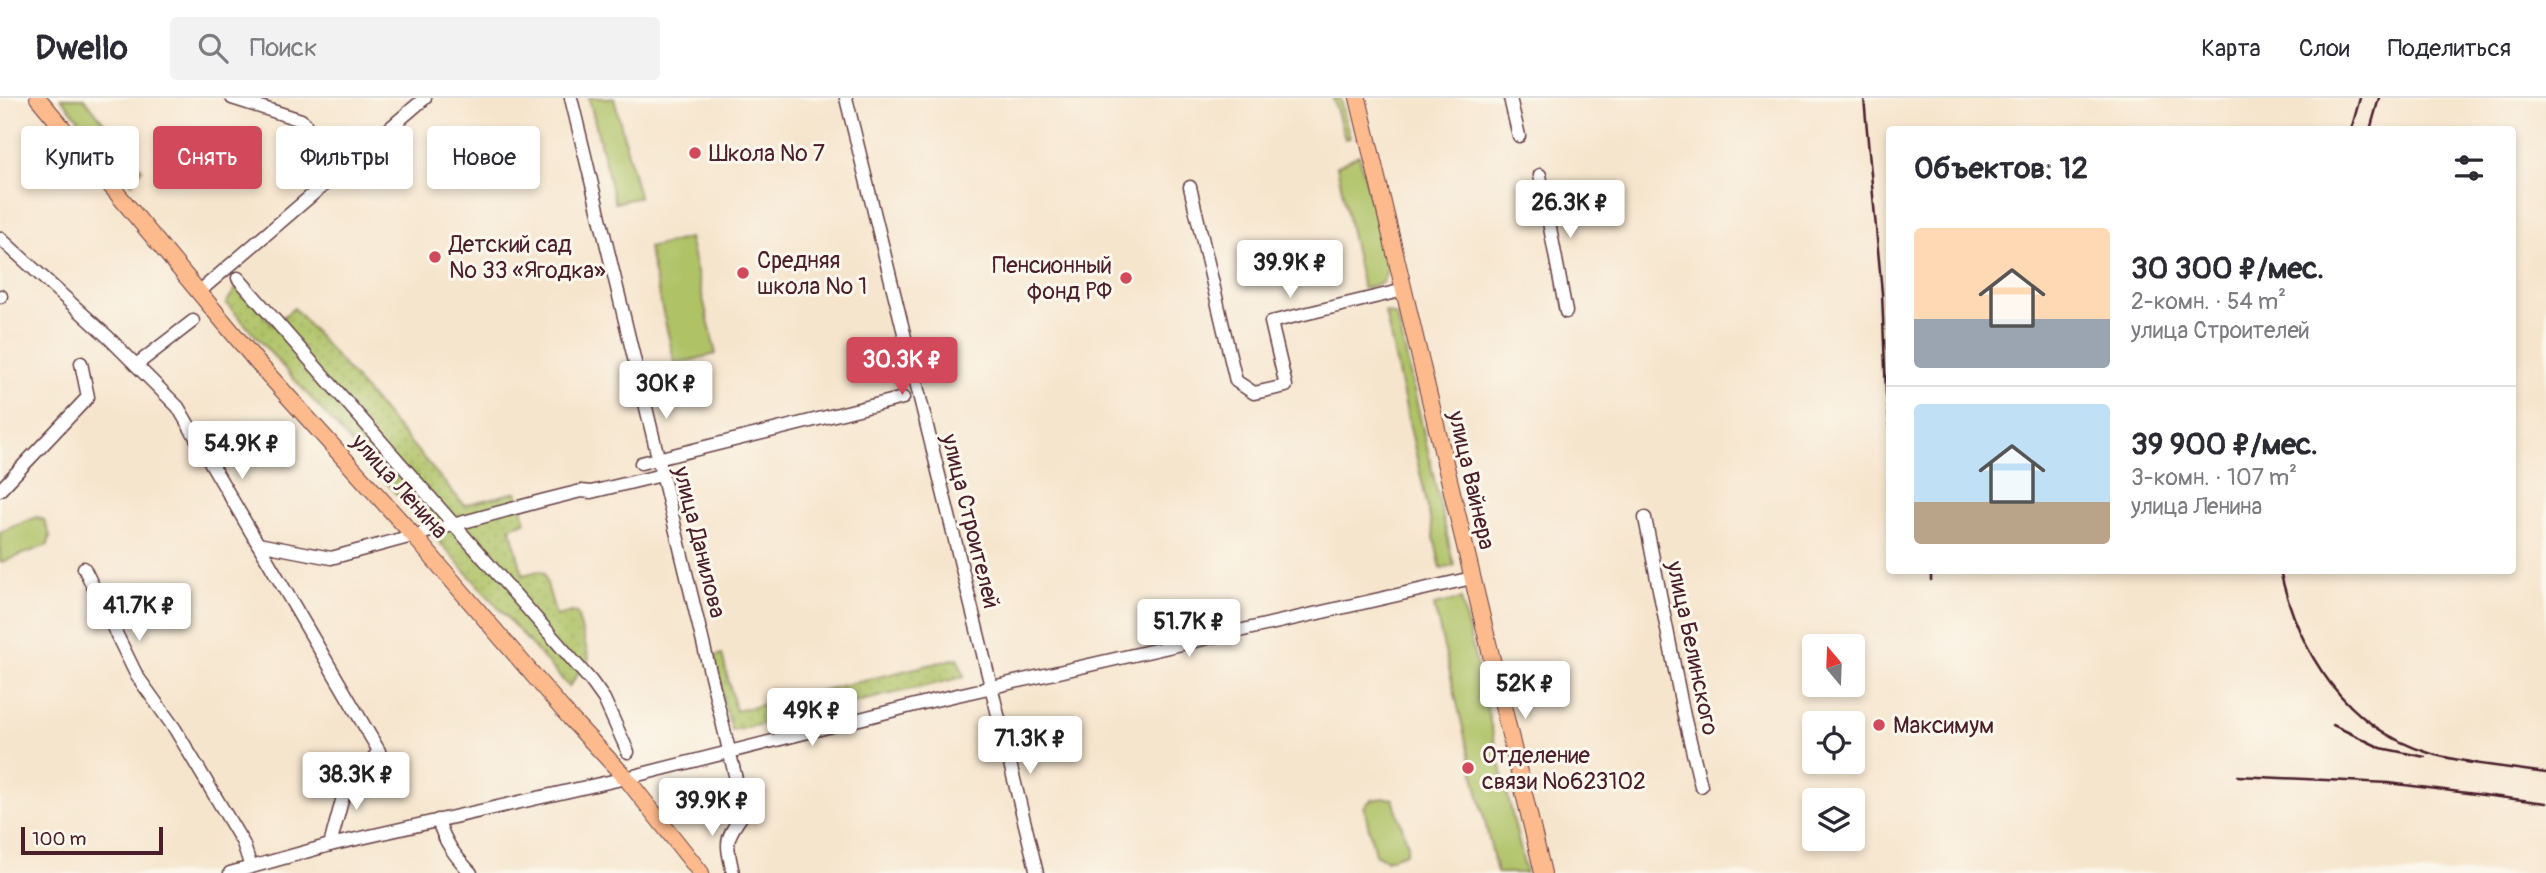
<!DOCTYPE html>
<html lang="ru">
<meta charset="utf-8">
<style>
body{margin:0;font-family:Pangolin,sans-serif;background:#f2f2f3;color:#2b2b33;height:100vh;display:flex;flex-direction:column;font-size:26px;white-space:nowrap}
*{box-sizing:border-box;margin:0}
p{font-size:23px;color:#7c7c81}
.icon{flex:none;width:38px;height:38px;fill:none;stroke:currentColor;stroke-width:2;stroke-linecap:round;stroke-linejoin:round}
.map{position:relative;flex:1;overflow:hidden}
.drawer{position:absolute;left:1886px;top:28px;width:630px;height:448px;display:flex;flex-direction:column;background:#fff;border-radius:7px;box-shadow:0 4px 10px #0003}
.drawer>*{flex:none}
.banner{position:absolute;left:21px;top:28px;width:665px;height:63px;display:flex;gap:14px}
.needle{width:46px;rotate:341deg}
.controls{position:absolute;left:1802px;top:536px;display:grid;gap:14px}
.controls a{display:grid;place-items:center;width:63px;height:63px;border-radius:7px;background:#fff;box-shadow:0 4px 10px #0003;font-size:35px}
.scale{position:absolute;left:21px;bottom:18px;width:142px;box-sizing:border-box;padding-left:7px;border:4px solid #4a1f2b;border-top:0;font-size:19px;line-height:24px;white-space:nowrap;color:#4a1f2b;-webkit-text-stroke:5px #fbf7ec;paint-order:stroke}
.price{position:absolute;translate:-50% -60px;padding:0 16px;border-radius:7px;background:#fff;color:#222;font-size:23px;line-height:46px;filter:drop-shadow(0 2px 4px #0008)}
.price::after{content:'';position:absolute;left:50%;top:42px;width:21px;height:16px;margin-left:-10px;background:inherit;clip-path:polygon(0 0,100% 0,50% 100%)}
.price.selected{background:#d1495b;color:#fff}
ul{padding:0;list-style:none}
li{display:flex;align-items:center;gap:21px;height:175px;padding:0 28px}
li+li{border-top:2px solid #e1e1e2}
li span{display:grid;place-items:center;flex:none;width:196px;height:140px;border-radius:7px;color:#555}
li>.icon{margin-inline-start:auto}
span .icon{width:84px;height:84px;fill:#fffc;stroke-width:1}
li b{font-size:30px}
h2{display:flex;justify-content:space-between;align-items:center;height:84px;padding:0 28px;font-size:30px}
.pill{padding:0 24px;border-radius:7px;background:#fff;box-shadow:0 4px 10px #0003;font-size:24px;line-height:63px}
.pill.selected{background:#d1495b;color:#fff}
header{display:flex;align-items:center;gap:42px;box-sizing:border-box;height:98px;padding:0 35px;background:#fff;border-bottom:2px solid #e1e1e2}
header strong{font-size:33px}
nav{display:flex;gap:38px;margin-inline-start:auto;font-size:24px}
.search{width:490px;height:63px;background:#f2f2f3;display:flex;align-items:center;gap:18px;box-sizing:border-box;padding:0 24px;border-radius:7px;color:#7c7c81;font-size:26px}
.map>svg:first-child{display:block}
.green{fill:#afc266;stroke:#7c7048;stroke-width:2}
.park{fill:url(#park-dots);stroke:#7c7048;stroke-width:2}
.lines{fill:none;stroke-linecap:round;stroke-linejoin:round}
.minor-casing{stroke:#643d43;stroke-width:15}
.major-casing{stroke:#643d43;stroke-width:18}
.minor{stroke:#fff;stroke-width:12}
.major{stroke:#fcba8d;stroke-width:16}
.rail{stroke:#4a1f2b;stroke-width:2.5}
.poi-dot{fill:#d1495b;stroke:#fbf7ec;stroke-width:2.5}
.labels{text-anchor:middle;stroke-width:6;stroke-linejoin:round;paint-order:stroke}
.poi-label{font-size:23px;fill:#4a1f2b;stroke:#fbf7ec;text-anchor:start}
.street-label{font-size:23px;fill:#4a1f2b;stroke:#fbf7ec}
</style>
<header>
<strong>Dwello</strong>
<div class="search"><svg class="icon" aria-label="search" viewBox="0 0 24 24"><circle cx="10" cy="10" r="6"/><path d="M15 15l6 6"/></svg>Поиск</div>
<nav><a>Карта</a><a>Слои</a><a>Поделиться</a></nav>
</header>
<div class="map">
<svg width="2546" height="775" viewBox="0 0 2546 775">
<defs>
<pattern id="park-dots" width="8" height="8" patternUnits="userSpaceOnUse" patternTransform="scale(1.75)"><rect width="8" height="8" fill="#afc266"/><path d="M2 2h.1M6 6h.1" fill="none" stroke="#98a659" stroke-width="1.8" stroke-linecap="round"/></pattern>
</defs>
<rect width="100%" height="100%" fill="#fbf7ec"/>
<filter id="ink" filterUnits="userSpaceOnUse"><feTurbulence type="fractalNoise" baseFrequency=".0143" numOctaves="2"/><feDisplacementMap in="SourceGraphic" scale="14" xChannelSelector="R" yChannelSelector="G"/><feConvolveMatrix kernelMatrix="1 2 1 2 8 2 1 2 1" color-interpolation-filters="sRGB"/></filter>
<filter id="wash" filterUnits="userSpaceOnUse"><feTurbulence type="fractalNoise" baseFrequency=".00686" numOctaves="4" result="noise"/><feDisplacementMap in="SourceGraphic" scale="28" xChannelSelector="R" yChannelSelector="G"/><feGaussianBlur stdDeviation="1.57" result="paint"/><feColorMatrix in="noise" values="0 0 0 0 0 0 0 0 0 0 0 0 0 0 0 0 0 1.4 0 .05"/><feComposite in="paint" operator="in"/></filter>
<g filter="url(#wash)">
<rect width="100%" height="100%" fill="#f6e5cd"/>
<g class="green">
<path d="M61,0H84L142,71L132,85Z"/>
<path d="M589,0H614L639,99L615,105Z"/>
<path d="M1333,0H1340L1350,40L1345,41Z"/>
<path d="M1359,57L1388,168L1383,184L1363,191L1337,68Z"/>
<path d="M689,140L716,256L675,266L648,150Z"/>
<path d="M1385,214L1397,218L1454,468L1441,471Z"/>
<path d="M37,419L44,422L50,437L48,447L2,464L0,463V434Z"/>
<path d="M1461,501L1526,775H1497L1434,507Z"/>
<path d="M1384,700L1393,701L1408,747L1406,755L1386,762L1375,756L1364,709L1371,702Z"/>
</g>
<g class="park">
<path d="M238,188L273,227L294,210L464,407L517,394L526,424L510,429L523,477L539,473L544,475L556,518L572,514L577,515L589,560L569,589L226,205Z"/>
<path d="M722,556L736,613L958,560L964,579L732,633L711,559Z"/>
</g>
</g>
<g filter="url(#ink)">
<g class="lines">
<defs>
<g id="minor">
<path d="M232,0L301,22L305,25L323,87"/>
<path d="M571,0L736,681L743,716C724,742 726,744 733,775"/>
<path d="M846,0L1037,775"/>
<path d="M1510,0L1519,38"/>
<path d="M1540,77L1566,214"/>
<path d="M1190,89L1236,283L1254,295L1286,288L1271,224L1404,192"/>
<path d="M0,140L109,240L178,309L379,653L344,695L330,747"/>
<path d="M238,180L591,583L604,601L628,654"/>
<path d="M200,193L425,0"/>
<path d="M0,199L1,198"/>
<path d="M136,267L193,223"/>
<path d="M641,365L903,300"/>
<path d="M0,392L88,299L81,265"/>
<path d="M1645,420L1684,618L1701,688"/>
<path d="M258,446L331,460L541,403L581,393L591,394L662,377"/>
<path d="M84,470L137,578L175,631L243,745L251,769"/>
<path d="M438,722C445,745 455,758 471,775"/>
<path d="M230,775L330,747L626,680L931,603L1472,480"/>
</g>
<g id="major">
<path d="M38,0L256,263L414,438L570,620L626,680L701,775"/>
<path d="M1358,0L1543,775"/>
</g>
</defs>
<use href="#minor" class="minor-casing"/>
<use href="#major" class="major-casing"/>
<use href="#minor" class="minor"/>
<use href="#major" class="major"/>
<g class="rail">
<path d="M1864,0L1882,195L1886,295L1890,329"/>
<path d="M2351,32L2360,0"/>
<path d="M2370,32L2379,0"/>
<path d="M2280,472C2298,554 2345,629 2429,655C2444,660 2460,662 2476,665"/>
<path d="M1931,482V472"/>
<path d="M2333,627L2381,650L2425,659"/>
<path d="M2466,664L2546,675"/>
<path d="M2238,678L2389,685L2546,705"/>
</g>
</g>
</g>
<g class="poi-dot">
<circle cx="695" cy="55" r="7"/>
<circle cx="435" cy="159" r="7"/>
<circle cx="743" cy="175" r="7"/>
<circle cx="1126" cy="180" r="7"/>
<circle cx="1879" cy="627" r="7"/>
<circle cx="1468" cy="670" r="7"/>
</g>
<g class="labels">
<g class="poi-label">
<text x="709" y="63">Школа № 7</text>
<text x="449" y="154">Детский сад<tspan x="449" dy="26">№ 33 «Ягодка»</tspan></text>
<text x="757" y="170">Средняя<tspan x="757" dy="26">школа № 1</tspan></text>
<text x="1112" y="175" text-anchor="end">Пенсионный<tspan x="1112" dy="26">фонд РФ</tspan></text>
<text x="1893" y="635">Максимум</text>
<text x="1482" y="665">Отделение<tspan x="1482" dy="26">связи №623102</tspan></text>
</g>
<g class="street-label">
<text transform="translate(1472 382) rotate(77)" y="8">улица Вайнера</text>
<text transform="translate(400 388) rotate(48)" y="8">улица Ленина</text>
<text transform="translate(971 423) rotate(76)" y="8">улица Строителей</text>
<text transform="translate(700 444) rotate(76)" y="8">улица Данилова</text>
<text transform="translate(1693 550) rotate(78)" y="8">улица Белинского</text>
</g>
</g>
</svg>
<div class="controls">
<a><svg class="needle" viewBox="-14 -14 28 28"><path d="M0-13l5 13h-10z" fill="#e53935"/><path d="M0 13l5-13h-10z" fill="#7c7c81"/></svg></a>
<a><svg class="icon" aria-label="locate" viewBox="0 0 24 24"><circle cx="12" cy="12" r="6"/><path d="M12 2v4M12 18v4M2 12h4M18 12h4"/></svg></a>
<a><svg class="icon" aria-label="layers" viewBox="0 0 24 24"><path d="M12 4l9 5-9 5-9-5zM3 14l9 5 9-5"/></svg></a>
</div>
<div class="scale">100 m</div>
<b class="price" style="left:1570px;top:142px">26.3K ₽</b>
<b class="price" style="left:1290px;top:202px">39.9K ₽</b>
<b class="price selected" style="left:902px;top:299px">30.3K ₽</b>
<b class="price" style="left:666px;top:323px">30K ₽</b>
<b class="price" style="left:242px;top:383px">54.9K ₽</b>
<b class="price" style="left:139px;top:545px">41.7K ₽</b>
<b class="price" style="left:1189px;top:561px">51.7K ₽</b>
<b class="price" style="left:1525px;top:623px">52K ₽</b>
<b class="price" style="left:812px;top:650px">49K ₽</b>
<b class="price" style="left:1030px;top:678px">71.3K ₽</b>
<b class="price" style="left:356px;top:714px">38.3K ₽</b>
<b class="price" style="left:712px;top:740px">39.9K ₽</b>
<div class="banner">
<a class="pill">Купить</a>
<a class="pill selected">Снять</a>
<a class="pill">Фильтры</a>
<a class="pill">Новое</a>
</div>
<section class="drawer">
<h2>Объектов: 12<svg class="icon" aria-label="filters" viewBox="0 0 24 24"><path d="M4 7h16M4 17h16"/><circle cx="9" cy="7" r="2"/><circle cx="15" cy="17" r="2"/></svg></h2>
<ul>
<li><span style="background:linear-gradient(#ffd9b3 65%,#9aa5b1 0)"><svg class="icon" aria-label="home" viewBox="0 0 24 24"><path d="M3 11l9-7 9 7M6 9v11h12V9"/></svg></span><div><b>30 300 ₽/мес.</b><p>2-комн. · 54 m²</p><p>улица Строителей</p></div></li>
<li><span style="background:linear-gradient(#bfe0f5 70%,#b9a48a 0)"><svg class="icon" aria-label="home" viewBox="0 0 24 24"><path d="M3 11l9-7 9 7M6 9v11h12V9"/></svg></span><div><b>39 900 ₽/мес.</b><p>3-комн. · 107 m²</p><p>улица Ленина</p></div></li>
</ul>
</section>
</div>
